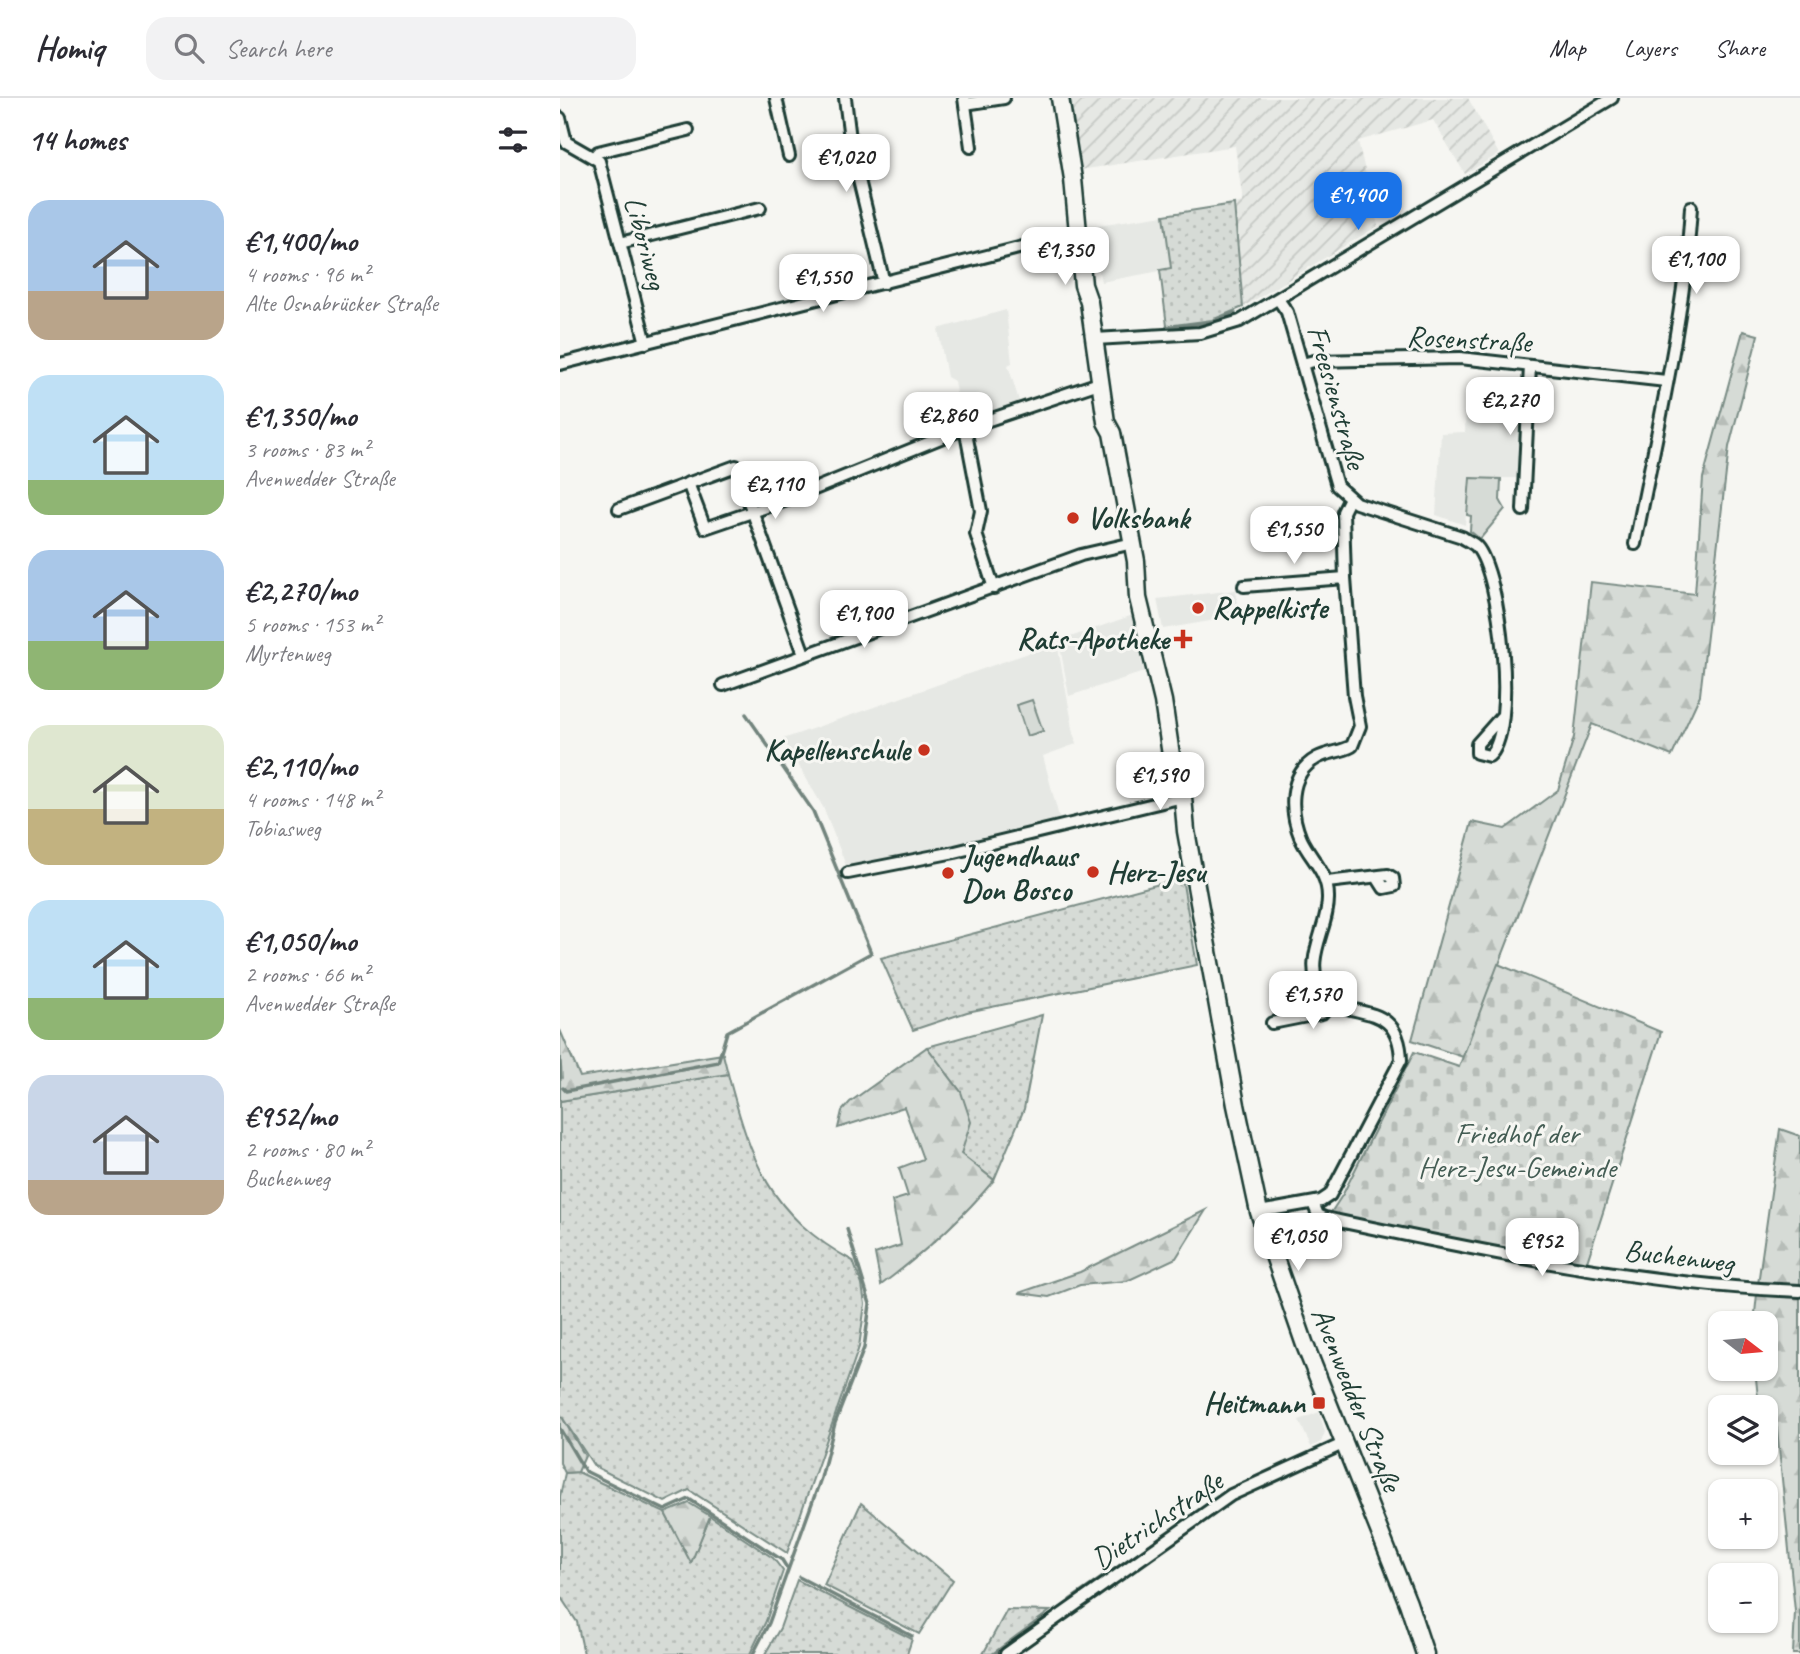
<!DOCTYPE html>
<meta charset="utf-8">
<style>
body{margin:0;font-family:Caveat,sans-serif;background:#f2f2f3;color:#2b2b33;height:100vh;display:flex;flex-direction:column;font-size:26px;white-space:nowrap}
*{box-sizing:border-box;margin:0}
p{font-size:23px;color:#7c7c81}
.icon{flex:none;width:38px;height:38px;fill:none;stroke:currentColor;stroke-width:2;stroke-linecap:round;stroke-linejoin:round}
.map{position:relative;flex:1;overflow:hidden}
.drawer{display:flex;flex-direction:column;background:#fff;width:560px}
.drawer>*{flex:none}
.needle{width:46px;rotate:106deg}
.buttons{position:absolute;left:1148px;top:1213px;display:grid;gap:14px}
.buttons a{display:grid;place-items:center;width:70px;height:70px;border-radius:14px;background:#fff;box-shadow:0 2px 5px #0004;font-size:35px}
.price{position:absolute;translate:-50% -60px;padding:0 16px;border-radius:14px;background:#fff;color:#222;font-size:23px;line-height:46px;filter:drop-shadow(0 2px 4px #0008)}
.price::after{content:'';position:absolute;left:50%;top:42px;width:21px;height:16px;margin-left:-10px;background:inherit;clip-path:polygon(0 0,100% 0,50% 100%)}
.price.on{background:#1a73e8;color:#fff}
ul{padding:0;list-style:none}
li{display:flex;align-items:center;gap:21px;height:175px;padding:0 28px}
li span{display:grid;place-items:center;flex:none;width:196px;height:140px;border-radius:21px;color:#555}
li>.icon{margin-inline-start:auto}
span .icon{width:84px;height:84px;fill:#fffc;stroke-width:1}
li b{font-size:30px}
h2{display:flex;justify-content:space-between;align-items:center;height:84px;padding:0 28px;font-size:30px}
header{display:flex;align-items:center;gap:42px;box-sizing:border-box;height:98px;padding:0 35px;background:#fff;border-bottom:2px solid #e1e1e2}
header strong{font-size:33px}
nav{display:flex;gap:38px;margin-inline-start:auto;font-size:24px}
.search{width:490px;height:63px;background:#f2f2f3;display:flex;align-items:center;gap:18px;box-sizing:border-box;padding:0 24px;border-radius:21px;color:#7c7c81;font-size:26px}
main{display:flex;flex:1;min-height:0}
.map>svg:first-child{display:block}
.built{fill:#e6e8e4}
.industrial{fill:url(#industrial-furrows)}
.grass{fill:url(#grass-dots);stroke:#7a8c85;stroke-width:2}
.forest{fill:url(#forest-firs);stroke:#7a8c85;stroke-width:2}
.cemetery{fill:url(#cemetery-stones);stroke:#7a8c85;stroke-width:2}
.park{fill:#d6dbd6;stroke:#7a8c85;stroke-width:2}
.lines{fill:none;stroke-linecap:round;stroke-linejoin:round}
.stream{stroke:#72847d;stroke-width:3.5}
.minor-casing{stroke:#1f3d34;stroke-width:16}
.secondary-casing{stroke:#1f3d34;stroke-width:21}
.minor{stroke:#f6f6f2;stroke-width:10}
.secondary{stroke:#f6f6f2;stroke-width:16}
.poi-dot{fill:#c8321e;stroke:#f6f6f2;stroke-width:2.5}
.labels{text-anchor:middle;stroke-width:6;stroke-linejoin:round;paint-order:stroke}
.street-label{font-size:30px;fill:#1f3d34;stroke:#f6f6f2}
.poi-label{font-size:30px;font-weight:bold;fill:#1f3d34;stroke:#f6f6f2;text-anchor:start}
.park-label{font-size:30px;fill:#445d54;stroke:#f6f6f2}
</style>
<header>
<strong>Homiq</strong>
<div class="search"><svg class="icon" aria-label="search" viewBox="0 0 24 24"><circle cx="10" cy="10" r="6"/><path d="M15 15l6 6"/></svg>Search here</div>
<nav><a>Map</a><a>Layers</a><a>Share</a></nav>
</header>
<main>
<section class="drawer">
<h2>14 homes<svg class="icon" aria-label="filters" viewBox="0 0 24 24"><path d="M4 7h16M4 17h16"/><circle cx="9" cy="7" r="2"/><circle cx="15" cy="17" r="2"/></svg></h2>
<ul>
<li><span style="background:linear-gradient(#a9c7e8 65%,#b9a48a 0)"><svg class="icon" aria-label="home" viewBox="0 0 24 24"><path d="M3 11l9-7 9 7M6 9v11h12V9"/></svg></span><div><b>€1,400/mo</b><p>4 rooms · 96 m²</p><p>Alte Osnabrücker Straße</p></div></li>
<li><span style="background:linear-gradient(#bfe0f5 75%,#8fb573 0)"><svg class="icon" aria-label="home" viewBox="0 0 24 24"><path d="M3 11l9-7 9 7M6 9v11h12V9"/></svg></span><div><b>€1,350/mo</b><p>3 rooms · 83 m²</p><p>Avenwedder Straße</p></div></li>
<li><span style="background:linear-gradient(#a9c7e8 65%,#8fb573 0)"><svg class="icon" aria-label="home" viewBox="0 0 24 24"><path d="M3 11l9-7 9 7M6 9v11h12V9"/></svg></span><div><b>€2,270/mo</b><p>5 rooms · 153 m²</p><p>Myrtenweg</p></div></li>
<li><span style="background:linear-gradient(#dfe7d0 60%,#c2b280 0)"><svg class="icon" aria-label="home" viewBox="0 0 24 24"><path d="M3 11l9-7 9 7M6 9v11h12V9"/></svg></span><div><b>€2,110/mo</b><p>4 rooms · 148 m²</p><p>Tobiasweg</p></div></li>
<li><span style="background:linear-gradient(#bfe0f5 70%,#8fb573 0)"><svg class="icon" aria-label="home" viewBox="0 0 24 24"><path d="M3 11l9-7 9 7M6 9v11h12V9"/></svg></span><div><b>€1,050/mo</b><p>2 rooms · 66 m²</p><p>Avenwedder Straße</p></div></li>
<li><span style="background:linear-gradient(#c9d6e8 75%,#b9a48a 0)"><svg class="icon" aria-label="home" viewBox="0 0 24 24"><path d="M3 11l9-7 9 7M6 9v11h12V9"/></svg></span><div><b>€952/mo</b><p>2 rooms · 80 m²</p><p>Buchenweg</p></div></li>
</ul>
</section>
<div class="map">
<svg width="1240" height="1556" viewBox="0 0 1240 1556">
<defs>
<pattern id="industrial-furrows" width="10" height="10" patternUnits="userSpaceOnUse" patternTransform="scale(1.75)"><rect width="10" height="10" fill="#e6e8e4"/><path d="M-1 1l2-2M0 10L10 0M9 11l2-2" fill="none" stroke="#c5c8c4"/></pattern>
<pattern id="grass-dots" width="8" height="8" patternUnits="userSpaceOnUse" patternTransform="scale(1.75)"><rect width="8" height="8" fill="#d6dbd6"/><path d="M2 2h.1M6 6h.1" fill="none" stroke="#b7bdb8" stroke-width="1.8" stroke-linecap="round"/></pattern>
<pattern id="forest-firs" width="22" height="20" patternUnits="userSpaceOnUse" patternTransform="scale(1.75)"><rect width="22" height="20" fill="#d6dbd6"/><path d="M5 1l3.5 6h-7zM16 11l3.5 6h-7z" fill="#b7bdb8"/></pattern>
<pattern id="cemetery-stones" width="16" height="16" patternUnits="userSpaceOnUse" patternTransform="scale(1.75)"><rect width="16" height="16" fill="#d6dbd6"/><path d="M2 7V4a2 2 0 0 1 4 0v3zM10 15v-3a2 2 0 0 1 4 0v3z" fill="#b7bdb8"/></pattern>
</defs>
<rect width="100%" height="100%" fill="#f6f6f2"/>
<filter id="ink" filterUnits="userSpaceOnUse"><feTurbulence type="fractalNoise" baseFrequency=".0143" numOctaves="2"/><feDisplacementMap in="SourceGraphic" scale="14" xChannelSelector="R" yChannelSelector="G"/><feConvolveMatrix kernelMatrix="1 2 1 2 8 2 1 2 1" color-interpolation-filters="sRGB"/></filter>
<g filter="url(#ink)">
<g class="built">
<path d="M604,117L611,171L541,184L531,128Z"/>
<path d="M446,212L452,265L448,267L460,306L402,327L394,283L387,279L378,231Z"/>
<path d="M906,305L962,308L958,380H909L905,427L876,417L881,335L905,334Z"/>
<path d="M676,492L679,518L603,531L597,501Z"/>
<path d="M573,517L584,574L509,598L499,543Z"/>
<path d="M497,545L516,646L483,658L500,723L394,752L287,770L263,709L223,641Z"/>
<path d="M759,1314L765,1334L761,1344L751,1349L739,1322Z"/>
</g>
<path class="industrial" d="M508,0H908L939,56L905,76L873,22L798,43L818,128L683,209L674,106L683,104L675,48L520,72Z"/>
<g class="grass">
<path d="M674,106L683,209L652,222L607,228L600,172L611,170L604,117Z"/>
<path d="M622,780L637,867L407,914L353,932L321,860Z"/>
<path d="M482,917L464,1011L434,1082L401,1056V994L367,949Z"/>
<path d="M168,976C191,1063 209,1117 293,1163L302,1187L305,1206L299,1249L227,1455L129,1392L105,1404L34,1368L0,1316V1003Z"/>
<path d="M18,1374L105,1415L131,1464L150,1418L213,1460L223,1473L206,1523L190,1556H24L17,1524L0,1498V1398L5,1375Z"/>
<path d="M301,1405L393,1482L359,1536L264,1487Z"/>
<path d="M237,1482L352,1541L347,1556H205L220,1530Z"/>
<path d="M447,1512L490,1513L432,1556H423Z"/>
</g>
<g class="forest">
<path d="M1183,233L1198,237L1169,349L1140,597L1112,658L1032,626L903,959L852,942L912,724L945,731L998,692L1014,639L1031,484L1135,496L1143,380Z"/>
<path d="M0,932L20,979L163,956L168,976L0,1003Z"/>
<path d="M367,949L401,994L411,1024L401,1056L434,1082C400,1123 364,1155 321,1187L315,1156L341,1147L332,1103L348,1098L339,1070L363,1061L344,1009L278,1030L282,1013L290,1004Z"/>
<path d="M1220,1031L1240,1038V1188L1198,1186Z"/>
<path d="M646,1112L616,1160L567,1183L520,1187L489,1199L459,1195L520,1174Z"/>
<path d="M1197,1196L1240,1197V1556H1233L1235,1513L1217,1330L1206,1328V1309H1199L1195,1271L1206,1270V1225H1194Z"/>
<path d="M0,1316L25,1358L18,1374L5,1375L0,1365Z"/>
<path d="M129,1405L150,1418L131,1465L105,1415Z"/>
</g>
<path class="cemetery" d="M938,866L1101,934L1026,1167L770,1116L783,1096L854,954L899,969Z"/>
<g class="park">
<path d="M910,380L941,381L940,402L945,411L920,441L910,433L911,418L907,417Z"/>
<path d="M472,602L483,633L467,638L457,607Z"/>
</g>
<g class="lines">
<g class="stream">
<path d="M607,229L651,224L675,215"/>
<path d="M0,964L1,980"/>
<path d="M3,990L6,993L158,964L167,934L311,855L253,713L186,616"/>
<path d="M0,1331L25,1373L105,1412L129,1401L222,1462L227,1470"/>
<path d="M239,1479L352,1538"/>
<path d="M510,1502L594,1444"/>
<path d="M193,1556L209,1525L261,1380L275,1325L304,1250L310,1206L287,1131"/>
<path d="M435,1556L484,1520"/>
</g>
<defs>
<g id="minor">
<path d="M216,0L229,58"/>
<path d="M285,0L291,49L324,185"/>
<path d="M404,0L411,49"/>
<path d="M405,6L444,0"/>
<path d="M0,20L6,44L39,63L86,245"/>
<path d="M34,59L38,54L128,32"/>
<path d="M60,145L200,110"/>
<path d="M718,201L727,214L777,388L796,405L902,439C906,442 913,445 916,448C941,475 958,635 929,658L917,655V646L941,619"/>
<path d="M535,241L640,235L680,223L1052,0"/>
<path d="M0,266L518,135"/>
<path d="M742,266L754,263L900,260L1106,283"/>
<path d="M405,330L421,413L416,436L434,490"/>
<path d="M128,385L145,430L227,402L405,330L542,284"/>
<path d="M59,411L176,368L244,556"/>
<path d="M963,412L970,268"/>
<path d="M1075,446C1096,338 1125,218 1131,109"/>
<path d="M684,488L785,480"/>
<path d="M163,587L521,457L573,445"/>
<path d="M288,775L395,754L623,699"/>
<path d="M767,784L828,777L833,780L834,788L824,790L817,779"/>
<path d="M712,925L762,915L770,904"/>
<path d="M753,1105L758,1117L765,1120C922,1153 1079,1187 1240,1193"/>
<path d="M699,1114L761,1103L770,1097L841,962C839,896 783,927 761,892C742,862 769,830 768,799C768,774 751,762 741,741C730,715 727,676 757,660C768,654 781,654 792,648L800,628L794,598L785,480L783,414L789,402"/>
<path d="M446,1556L671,1397L785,1345"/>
</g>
<g id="secondary">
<path d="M500,0L513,81L523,187L529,204L546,324L552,335L576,463L578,500L603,603L616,691"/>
<path d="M616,681L623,699L626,733L676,1007L699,1114L745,1247L848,1505L865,1556"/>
</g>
</defs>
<use href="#minor" class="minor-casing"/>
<use href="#secondary" class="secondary-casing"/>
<use href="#minor" class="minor"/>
<use href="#secondary" class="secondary"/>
</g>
</g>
<g class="poi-dot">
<circle cx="513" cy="420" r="7"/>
<circle cx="638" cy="510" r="7"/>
<path d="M619.5 530.5h7v7h7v7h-7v7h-7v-7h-7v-7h7z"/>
<circle cx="364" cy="652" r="7"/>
<circle cx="533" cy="774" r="7"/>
<circle cx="388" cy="775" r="7"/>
<rect x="752" y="1298" width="14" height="14" rx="3.5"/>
</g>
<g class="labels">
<g class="street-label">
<text transform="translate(86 145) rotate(75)" y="10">Liboriweg</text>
<text transform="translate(909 241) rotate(3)" y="10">Rosenstraße</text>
<text transform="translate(777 299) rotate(74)" y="10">Freesienstraße</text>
<text transform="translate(1119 1158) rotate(7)" y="10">Buchenweg</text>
<text transform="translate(797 1301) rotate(68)" y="10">Avenwedder Straße</text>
<text transform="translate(597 1422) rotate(-34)" y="10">Dietrichstraße</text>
</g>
<g class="poi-label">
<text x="527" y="430">Volksbank</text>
<text x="652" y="520">Rappelkiste</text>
<text x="609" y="551" text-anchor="end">Rats-Apotheke</text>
<text x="350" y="662" text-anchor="end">Kapellenschule</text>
<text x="402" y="768">Jugendhaus<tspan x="402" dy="34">Don Bosco</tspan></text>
<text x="547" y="784">Herz-Jesu</text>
<text x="745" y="1315" text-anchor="end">Heitmann</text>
</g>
<g class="park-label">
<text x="957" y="1045">Friedhof der<tspan x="957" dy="34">Herz-Jesu-Gemeinde</tspan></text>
</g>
</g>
</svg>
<div class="buttons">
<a><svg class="needle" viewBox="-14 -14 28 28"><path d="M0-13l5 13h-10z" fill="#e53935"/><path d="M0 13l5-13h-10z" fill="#7c7c81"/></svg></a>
<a><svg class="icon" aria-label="layers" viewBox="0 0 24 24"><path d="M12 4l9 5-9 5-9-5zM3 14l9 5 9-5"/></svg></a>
<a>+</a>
<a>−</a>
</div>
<b class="price" style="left:286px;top:96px">€1,020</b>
<b class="price on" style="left:798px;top:134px">€1,400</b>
<b class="price" style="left:505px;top:189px">€1,350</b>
<b class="price" style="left:1136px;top:198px">€1,100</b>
<b class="price" style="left:263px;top:216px">€1,550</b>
<b class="price" style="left:950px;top:339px">€2,270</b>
<b class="price" style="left:388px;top:354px">€2,860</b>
<b class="price" style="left:215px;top:423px">€2,110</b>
<b class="price" style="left:734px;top:468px">€1,550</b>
<b class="price" style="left:304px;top:552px">€1,900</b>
<b class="price" style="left:600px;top:714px">€1,590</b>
<b class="price" style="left:753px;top:933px">€1,570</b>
<b class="price" style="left:738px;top:1175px">€1,050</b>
<b class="price" style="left:982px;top:1180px">€952</b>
</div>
</main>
